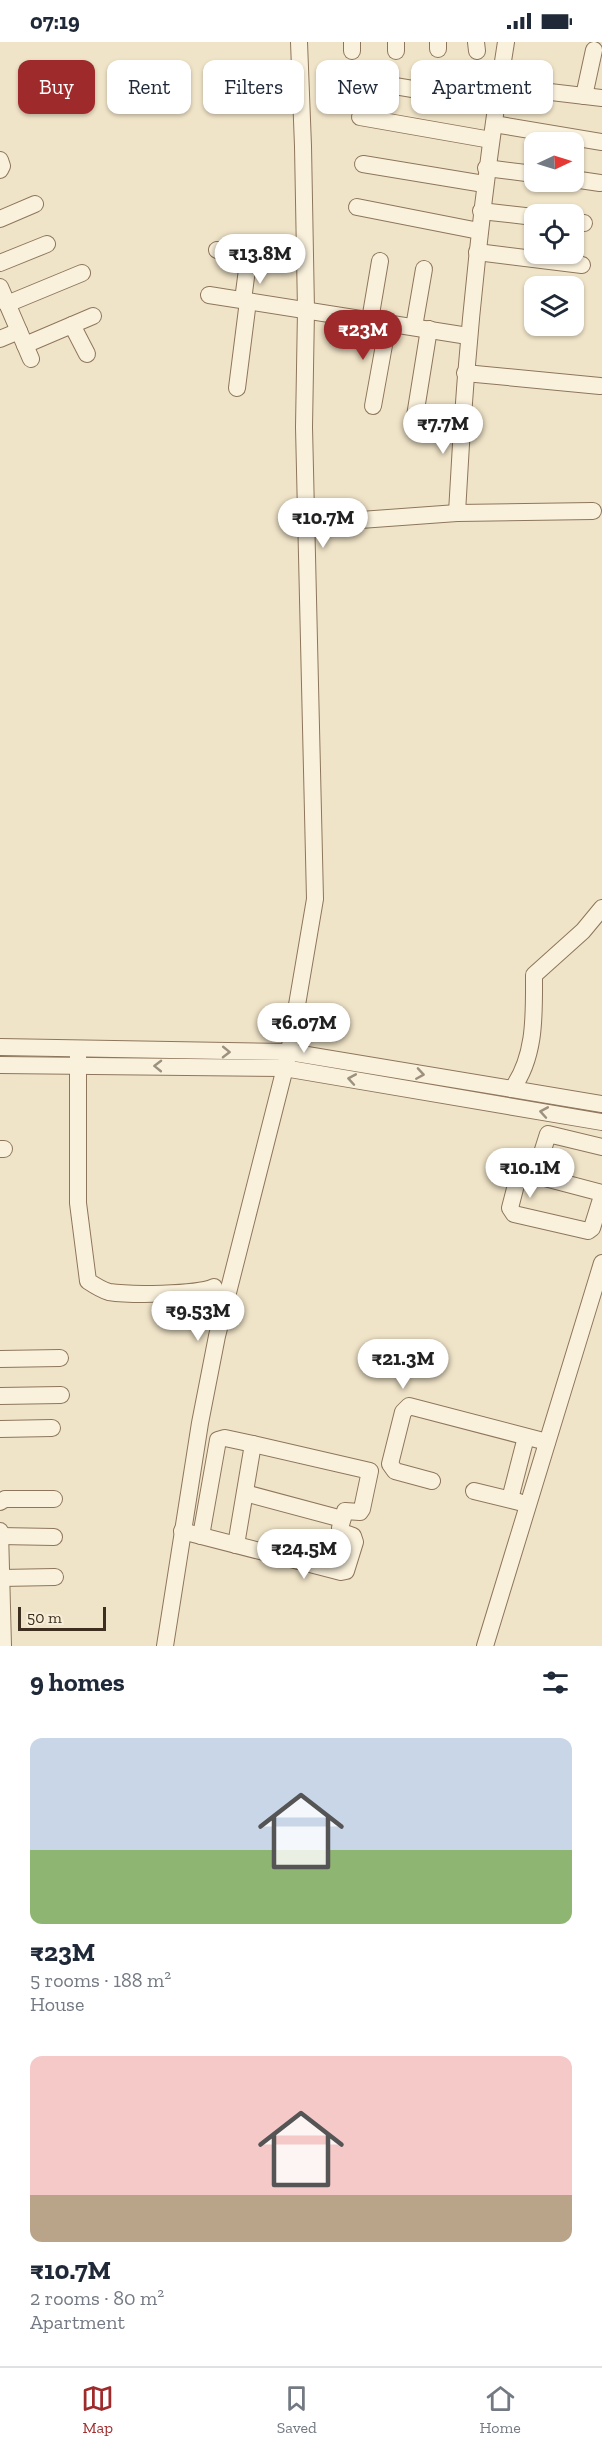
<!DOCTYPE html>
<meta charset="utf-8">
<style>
body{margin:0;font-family:"Zilla Slab",serif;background:#f6f6f7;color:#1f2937;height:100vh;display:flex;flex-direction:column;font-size:22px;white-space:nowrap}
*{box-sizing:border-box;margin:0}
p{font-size:20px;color:#747a83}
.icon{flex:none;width:33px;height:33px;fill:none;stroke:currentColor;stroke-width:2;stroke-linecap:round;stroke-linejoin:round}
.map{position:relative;height:1604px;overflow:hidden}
.panel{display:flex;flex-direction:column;background:#fff;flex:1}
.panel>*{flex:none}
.banner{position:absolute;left:18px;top:18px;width:567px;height:54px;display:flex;gap:12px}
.needle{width:39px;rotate:86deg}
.fabs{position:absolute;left:524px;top:90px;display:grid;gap:12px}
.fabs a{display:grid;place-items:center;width:60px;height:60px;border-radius:12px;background:#fff;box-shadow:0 2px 4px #0004;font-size:30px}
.scale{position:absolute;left:18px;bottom:15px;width:88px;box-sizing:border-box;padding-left:6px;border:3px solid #3d2e20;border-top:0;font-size:16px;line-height:21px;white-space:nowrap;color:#3d2e20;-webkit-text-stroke:4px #f7eed8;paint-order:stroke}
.price{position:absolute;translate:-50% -51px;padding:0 14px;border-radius:21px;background:#fff;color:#222;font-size:20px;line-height:39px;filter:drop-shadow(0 2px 3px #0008)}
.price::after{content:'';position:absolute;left:50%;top:36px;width:18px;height:14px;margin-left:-9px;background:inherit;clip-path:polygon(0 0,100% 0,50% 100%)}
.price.current{background:#9e2a2b;color:#fff}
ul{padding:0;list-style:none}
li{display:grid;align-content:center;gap:12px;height:318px;padding:0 30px}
li span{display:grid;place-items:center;height:186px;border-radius:12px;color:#555}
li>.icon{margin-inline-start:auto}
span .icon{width:108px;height:108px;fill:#fffc;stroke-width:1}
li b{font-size:26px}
h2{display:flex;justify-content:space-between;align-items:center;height:72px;padding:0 30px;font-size:26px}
.chip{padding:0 21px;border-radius:12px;background:#fff;box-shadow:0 2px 4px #0004;font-size:21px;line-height:54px}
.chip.current{background:#9e2a2b;color:#fff}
.status{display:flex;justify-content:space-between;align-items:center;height:42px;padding:0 30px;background:#fff;direction:ltr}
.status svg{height:16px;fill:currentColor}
.tab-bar{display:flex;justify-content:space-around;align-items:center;height:84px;border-top:2px solid #e0e1e3;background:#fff;font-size:16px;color:#747a83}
.tab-bar a{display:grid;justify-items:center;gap:3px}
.tab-bar .current{color:#9e2a2b}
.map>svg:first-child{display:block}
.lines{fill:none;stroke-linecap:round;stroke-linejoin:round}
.minor-casing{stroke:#8d765c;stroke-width:18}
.minor{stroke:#faf1dc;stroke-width:16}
.oneway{stroke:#9c907e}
</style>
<div class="status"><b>07:19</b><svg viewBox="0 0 49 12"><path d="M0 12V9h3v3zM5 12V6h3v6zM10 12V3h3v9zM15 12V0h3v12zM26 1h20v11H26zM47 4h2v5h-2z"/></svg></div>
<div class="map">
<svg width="602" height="1604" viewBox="0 0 602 1604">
<rect width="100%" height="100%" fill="#f0e4c8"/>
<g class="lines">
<defs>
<g id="minor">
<path d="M352,0V9"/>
<path d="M396,0V9"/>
<path d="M438,0V7"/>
<path d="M476,0L477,9"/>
<path d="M353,37L496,61"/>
<path d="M499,44L602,56"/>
<path d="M584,54L594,8"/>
<path d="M360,75L491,98"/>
<path d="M494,82L602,100"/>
<path d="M0,118L2,124L0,128"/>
<path d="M363,122L484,142"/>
<path d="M486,126L534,132"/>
<path d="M573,137L600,141"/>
<path d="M357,165L479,189"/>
<path d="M481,169L534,175"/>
<path d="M0,177L35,162"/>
<path d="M573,180L584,181"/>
<path d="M217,208L246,216L248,220L243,258"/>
<path d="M477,210L582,223"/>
<path d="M0,221L47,202"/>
<path d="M0,245L31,317"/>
<path d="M209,253L468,294"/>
<path d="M7,262L82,231"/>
<path d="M370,278L380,219"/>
<path d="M72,283L87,312"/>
<path d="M414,285L424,227"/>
<path d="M0,297L19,289"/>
<path d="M25,303L93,274"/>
<path d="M465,331L600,344"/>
<path d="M237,346L248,259"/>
<path d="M373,364L388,281"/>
<path d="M415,374L429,287"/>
<path d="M457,471C465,313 481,156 506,0"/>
<path d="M305,482L457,471L593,469"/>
<path d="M0,1005L289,1010L602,1062"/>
<path d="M78,1014V1161L88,1239C94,1243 102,1248 109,1250C129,1253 196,1253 214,1245"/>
<path d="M0,1023L284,1026L602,1080"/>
<path d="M512,1047C536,1014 534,972 534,933L583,889L602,866"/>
<path d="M0,1107H4"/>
<path d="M535,1133L548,1092L602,1105"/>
<path d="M602,1151L526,1131L518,1135L510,1166L514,1172L588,1189L592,1186L602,1154"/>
<path d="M0,1317L60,1316"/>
<path d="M0,1354L61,1353"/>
<path d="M0,1387L52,1386"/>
<path d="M432,1439L395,1429L390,1422L403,1370L409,1364L547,1400"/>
<path d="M474,1449L519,1460"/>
<path d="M245,1451L342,1477"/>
<path d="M510,1457L526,1395"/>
<path d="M0,1460L5,1457H54"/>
<path d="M0,1489L3,1604"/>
<path d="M182,1489L341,1530L346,1529L355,1500L353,1494L342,1490L340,1486L345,1469L360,1470L362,1467L370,1429L253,1402"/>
<path d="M0,1494L54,1495"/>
<path d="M201,1494L218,1398L225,1396L253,1402L236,1503"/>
<path d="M1,1536L55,1535"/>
<path d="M165,1604L200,1381L217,1294L289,1010L315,857L304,385L306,268L303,104L299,0"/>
<path d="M485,1604L602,1221"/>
</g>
</defs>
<use href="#minor" class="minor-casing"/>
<use href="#minor" class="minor"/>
</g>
<defs><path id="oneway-chevron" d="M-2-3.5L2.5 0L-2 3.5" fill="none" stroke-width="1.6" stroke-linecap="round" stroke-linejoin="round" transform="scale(1.5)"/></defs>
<g class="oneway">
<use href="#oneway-chevron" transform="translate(226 1010) rotate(1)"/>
<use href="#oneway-chevron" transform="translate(158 1024) rotate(-179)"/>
<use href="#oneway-chevron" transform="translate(420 1032) rotate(9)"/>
<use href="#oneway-chevron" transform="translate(352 1037) rotate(-170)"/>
<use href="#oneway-chevron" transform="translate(544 1070) rotate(-170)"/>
</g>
</svg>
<div class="fabs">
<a><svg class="needle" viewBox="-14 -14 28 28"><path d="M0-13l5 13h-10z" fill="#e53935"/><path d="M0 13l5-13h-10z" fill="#747a83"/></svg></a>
<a><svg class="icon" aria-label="locate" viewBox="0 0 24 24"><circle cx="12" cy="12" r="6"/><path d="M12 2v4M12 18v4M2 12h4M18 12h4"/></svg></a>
<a><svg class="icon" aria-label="layers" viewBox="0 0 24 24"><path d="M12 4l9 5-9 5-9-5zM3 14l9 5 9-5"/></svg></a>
</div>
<div class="scale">50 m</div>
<b class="price" style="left:260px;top:243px">₹13.8M</b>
<b class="price current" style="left:363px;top:319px">₹23M</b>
<b class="price" style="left:443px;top:413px">₹7.7M</b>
<b class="price" style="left:323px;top:507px">₹10.7M</b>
<b class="price" style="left:304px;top:1012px">₹6.07M</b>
<b class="price" style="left:530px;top:1157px">₹10.1M</b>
<b class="price" style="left:198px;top:1300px">₹9.53M</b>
<b class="price" style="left:403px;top:1348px">₹21.3M</b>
<b class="price" style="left:304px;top:1538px">₹24.5M</b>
<div class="banner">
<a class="chip current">Buy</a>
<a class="chip">Rent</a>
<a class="chip">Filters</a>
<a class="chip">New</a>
<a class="chip">Apartment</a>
</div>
</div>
<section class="panel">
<h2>9 homes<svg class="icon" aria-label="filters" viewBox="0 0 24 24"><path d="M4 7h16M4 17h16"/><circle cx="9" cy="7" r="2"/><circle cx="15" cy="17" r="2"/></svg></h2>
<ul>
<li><span style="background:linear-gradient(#c9d6e8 60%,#8fb573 0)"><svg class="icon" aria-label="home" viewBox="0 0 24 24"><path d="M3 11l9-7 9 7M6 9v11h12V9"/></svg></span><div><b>₹23M</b><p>5 rooms · 188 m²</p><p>House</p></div></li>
<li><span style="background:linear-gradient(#f6c9c9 75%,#b9a48a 0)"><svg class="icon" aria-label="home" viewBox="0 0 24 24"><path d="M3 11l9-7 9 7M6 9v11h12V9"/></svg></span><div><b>₹10.7M</b><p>2 rooms · 80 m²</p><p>Apartment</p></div></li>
</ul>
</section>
<nav class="tab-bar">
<a class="current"><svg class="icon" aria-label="map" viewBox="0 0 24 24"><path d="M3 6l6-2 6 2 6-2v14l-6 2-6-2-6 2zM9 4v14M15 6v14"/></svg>Map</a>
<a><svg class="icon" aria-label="saved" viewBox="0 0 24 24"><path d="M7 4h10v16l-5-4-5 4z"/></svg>Saved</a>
<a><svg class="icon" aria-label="home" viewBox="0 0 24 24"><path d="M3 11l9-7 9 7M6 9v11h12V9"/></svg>Home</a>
</nav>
